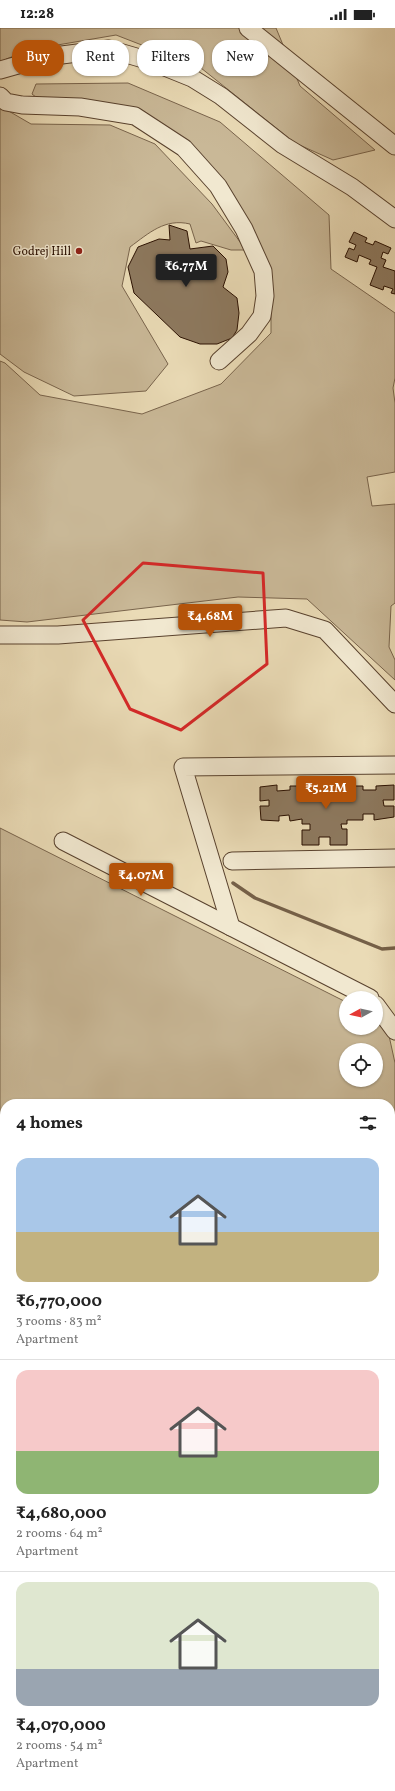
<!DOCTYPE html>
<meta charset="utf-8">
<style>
body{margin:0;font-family:Vollkorn,serif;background:#f6f6f6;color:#222;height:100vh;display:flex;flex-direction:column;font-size:15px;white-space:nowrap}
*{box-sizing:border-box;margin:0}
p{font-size:13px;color:#767676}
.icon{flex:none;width:22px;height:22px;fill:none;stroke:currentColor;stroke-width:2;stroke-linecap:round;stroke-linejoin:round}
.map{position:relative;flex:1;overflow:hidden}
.panel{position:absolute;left:0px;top:1071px;width:395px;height:692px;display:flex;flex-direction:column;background:#fff;border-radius:16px 16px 0 0;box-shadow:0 1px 3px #0004}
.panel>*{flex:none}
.top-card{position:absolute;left:12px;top:12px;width:371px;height:36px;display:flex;gap:8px}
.needle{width:26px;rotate:262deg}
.controls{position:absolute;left:339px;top:963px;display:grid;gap:8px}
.controls a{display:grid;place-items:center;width:44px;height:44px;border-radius:50%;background:#fff;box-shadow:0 1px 3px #0004;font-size:20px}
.price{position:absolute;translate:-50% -34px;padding:0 9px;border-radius:4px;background:#b45309;color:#fff;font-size:13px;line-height:26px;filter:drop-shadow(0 1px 2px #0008)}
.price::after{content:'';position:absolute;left:50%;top:24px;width:12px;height:9px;margin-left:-6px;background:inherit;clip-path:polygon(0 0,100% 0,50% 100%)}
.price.current{background:#222;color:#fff}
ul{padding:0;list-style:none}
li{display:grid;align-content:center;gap:8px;height:212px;padding:0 16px}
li+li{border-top:1px solid #e0e0e0}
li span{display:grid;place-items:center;height:124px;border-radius:12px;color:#555}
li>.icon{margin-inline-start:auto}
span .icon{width:72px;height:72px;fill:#fffc;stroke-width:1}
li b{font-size:17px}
h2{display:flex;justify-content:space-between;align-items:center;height:48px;padding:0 16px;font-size:17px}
.chip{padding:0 14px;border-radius:16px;background:#fff;box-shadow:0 1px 3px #0004;font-size:14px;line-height:36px}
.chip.current{background:#b45309;color:#fff}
.status{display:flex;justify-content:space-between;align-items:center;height:28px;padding:0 20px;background:#fff;direction:ltr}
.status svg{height:11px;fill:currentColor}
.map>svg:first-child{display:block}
.green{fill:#c9b897;stroke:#79644c;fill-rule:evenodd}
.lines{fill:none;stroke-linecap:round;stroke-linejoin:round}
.stream{stroke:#756048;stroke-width:3.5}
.building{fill:#8d795f;stroke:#290f00}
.minor-casing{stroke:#59422e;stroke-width:19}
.major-casing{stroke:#290f00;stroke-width:23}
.path{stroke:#290f00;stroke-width:2;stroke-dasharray:3 2;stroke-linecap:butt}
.minor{stroke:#f1e8d0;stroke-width:17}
.major{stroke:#eadbb6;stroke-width:21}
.marked{fill:none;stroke:#d62828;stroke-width:3;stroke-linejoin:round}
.poi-dot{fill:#8f2418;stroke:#f1e8d0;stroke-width:1.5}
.labels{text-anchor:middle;stroke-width:3;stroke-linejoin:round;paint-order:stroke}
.poi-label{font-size:12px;fill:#290f00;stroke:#f1e8d0;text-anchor:end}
</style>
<div class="status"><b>12:28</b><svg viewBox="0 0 49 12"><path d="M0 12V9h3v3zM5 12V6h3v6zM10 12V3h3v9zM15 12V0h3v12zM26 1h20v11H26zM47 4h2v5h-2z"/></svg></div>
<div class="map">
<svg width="395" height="1763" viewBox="0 0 395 1763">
<rect width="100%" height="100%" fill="#eadbb6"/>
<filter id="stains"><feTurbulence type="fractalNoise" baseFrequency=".005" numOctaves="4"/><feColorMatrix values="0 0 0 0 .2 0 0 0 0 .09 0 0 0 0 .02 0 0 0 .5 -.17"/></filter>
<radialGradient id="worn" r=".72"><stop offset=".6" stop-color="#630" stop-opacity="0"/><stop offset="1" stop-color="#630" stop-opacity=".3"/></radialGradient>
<g class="green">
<path d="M0,0H276L300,58L375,122L333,132L295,115L201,40L116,7L34,21L6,31L0,37Z"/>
<path d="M128,55L220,94L329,187L331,241L395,285V350L393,360L395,375V444L367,449L372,478L395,476V575L391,578L389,619L395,632V652L307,571L238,569L27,594L0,592V333L5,335L40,367L142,386L221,356L271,305V251L194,119L121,83L41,73L32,66L36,56Z"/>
<path d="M0,78L31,96L110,97L155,116L212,176L246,222H231L201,213L196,215L190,196C165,190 149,205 130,219L122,258L168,336L146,363L74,368L24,344L0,326Z"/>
<path d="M0,800L346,974V1000H376V989L386,994L395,1035V1154L390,1155V1076H5V1223L0,1224ZM346,1022H376V1052H346Z"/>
</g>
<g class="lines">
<path class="stream" d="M233,855L255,870L382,921L395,920"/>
</g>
<g class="building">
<path d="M169,197L187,203L190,221L213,218L226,231L228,244L223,259L237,270L239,285L237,302L232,310L217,316H200L180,309L134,265L128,239L138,219L159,211L170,212Z"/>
<path d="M354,204L367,210L365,214L373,217L375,213L391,220L388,226L383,224L381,230L386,232L383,239L395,243V266L391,265L393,261L384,258L383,262L370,257L377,239L369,236L371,232L359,227L357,234L345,229L349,220L354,222L356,217L349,214Z"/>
<path d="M277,757V763L290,762V758H307V770H345V758H363V762H376V758L394,757V772H383L384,778H394V789L374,792V786H363V792H347V796H341L342,801H347V817H330V809H319V817H302V802H310V796H302V791L290,793L289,787L279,788V793L261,792L260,778H269V772L260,773V759Z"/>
<path d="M5,1225V1302L4,1303L0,1286V1226Z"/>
<path d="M395,1308V1338L390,1339V1309Z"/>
<path d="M395,1384V1433L390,1434V1385Z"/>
<path d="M390,1613L395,1615V1620L390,1632Z"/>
</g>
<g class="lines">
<defs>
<g id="minor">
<path d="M248,0L395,118"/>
<path d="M0,42L46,29L109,21L150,33L192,50L221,68L283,117L352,159L395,191"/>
<path d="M0,68L6,74L22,77L80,79L135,88L184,120L218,158L244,201L263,243L265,268L262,288L249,306L219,333"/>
<path d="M0,607H58L286,590L325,602L395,676"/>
<path d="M63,813L231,899"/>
<path d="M232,833L395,830"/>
<path d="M370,970L231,899L183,739L395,737"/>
<path d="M376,977L395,1003"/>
<path d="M0,1224L5,1223"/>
<path d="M390,1356L395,1359"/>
<path d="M390,1375H395"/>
<path d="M0,1512L5,1511"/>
<path d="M390,1600L395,1602"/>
<path d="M0,1658H5"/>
<path d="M390,1669L395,1670"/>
</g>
<g id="major">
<path d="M390,1263L395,1262"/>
<path d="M390,1284L395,1283"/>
<path d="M0,1348L5,1347"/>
</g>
</defs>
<use href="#minor" class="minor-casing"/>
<use href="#major" class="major-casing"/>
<g class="path">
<path d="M390,1727L395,1730"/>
<path d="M57,1763V1758"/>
</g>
<use href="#minor" class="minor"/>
<use href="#major" class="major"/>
</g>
<path class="marked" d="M143,535L263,545L267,636L181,702L130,681L83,592Z"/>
<circle class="poi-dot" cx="79" cy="223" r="4"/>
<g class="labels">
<g class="poi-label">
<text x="71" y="227">Godrej Hill</text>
</g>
</g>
<rect width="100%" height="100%" filter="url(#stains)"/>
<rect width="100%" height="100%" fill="url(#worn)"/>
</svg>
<div class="controls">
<a><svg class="needle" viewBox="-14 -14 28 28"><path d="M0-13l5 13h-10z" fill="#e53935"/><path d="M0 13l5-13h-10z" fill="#767676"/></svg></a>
<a><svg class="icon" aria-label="locate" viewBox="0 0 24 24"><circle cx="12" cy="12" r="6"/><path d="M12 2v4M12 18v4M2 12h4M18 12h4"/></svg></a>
</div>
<b class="price current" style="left:186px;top:260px">₹6.77M</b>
<b class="price" style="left:210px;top:610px">₹4.68M</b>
<b class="price" style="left:326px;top:782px">₹5.21M</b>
<b class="price" style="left:141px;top:869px">₹4.07M</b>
<div class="top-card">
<a class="chip current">Buy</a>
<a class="chip">Rent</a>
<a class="chip">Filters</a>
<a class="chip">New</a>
</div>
<section class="panel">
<h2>4 homes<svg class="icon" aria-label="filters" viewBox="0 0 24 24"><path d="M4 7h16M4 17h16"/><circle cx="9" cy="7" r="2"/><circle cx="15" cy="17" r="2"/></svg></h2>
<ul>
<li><span style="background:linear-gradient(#a9c7e8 60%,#c2b280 0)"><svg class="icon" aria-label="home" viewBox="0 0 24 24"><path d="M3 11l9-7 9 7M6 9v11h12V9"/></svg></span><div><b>₹6,770,000</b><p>3 rooms · 83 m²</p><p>Apartment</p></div></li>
<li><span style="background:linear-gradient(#f6c9c9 65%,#8fb573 0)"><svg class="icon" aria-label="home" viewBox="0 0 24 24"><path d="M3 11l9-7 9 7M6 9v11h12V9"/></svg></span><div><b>₹4,680,000</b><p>2 rooms · 64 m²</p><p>Apartment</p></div></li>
<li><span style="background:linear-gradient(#dfe7d0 70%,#9aa5b1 0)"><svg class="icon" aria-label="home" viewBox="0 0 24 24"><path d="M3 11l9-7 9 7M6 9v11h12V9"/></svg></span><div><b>₹4,070,000</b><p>2 rooms · 54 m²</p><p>Apartment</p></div></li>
</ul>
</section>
</div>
